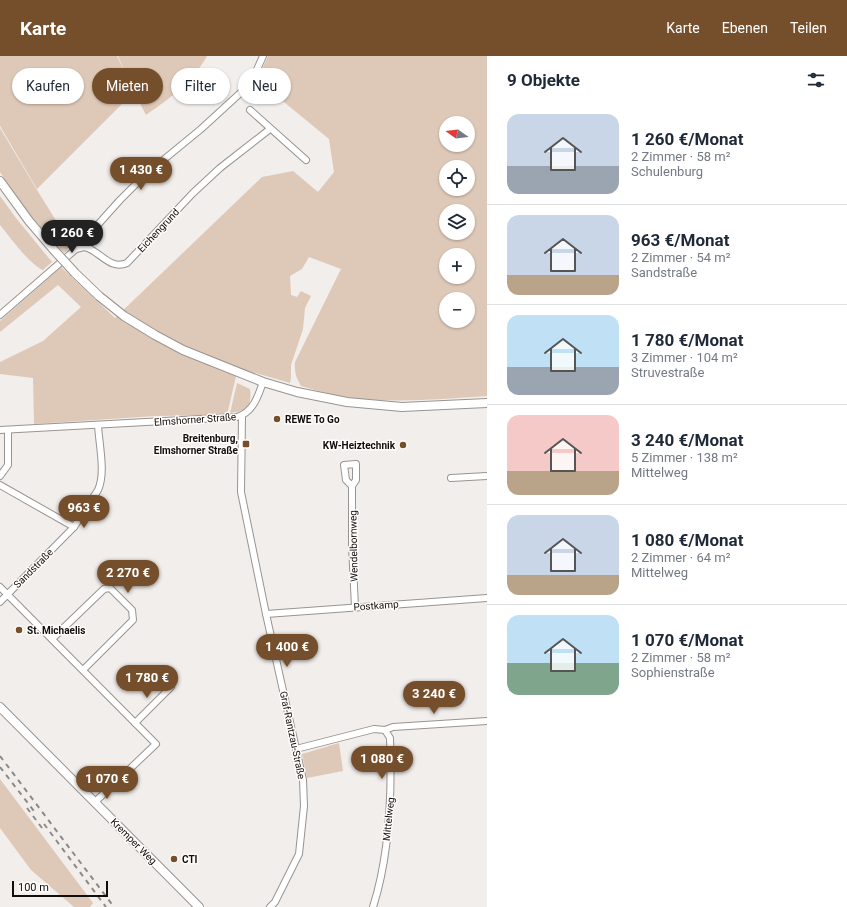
<!DOCTYPE html>
<html lang="de">
<meta charset="utf-8">
<style>
body{margin:0;font-family:Roboto,sans-serif;background:#f2f2f3;color:#1f2937;height:100vh;display:flex;flex-direction:column;font-size:15px;white-space:nowrap}
*{box-sizing:border-box;margin:0}
p{font-size:13px;color:#747a83}
.icon{flex:none;width:22px;height:22px;fill:none;stroke:currentColor;stroke-width:2;stroke-linecap:round;stroke-linejoin:round}
.map{position:relative;flex:1;overflow:hidden}
.side{display:flex;flex-direction:column;background:#fff;width:360px}
.side>*{flex:none}
.top-card{position:absolute;left:12px;top:12px;width:380px;height:36px;display:flex;gap:8px}
.needle{width:26px;rotate:284deg}
.fabs{position:absolute;left:439px;top:60px;display:grid;gap:8px}
.fabs a{display:grid;place-items:center;width:36px;height:36px;border-radius:50%;background:#fff;box-shadow:0 1px 3px #0004;font-size:20px}
.scale{position:absolute;left:12px;bottom:10px;width:96px;box-sizing:border-box;padding-left:4px;border:2px solid #100e0d;border-top:0;font-size:11px;line-height:14px;white-space:nowrap;color:#100e0d;-webkit-text-stroke:3px #fffcf9;paint-order:stroke}
.price{position:absolute;translate:-50% -34px;padding:0 9px;border-radius:14px;background:#754f2b;color:#fff;font-size:13px;line-height:26px;filter:drop-shadow(0 1px 2px #0008)}
.price::after{content:'';position:absolute;left:50%;top:24px;width:12px;height:9px;margin-left:-6px;background:inherit;clip-path:polygon(0 0,100% 0,50% 100%)}
.price.current{background:#222;color:#fff}
ul{padding:0;list-style:none}
li{display:flex;align-items:center;gap:12px;height:100px;padding:0 20px}
li+li{border-top:1px solid #e0e1e3}
li span{display:grid;place-items:center;flex:none;width:112px;height:80px;border-radius:12px;color:#555}
li>.icon{margin-inline-start:auto}
span .icon{width:48px;height:48px;fill:#fffc;stroke-width:1}
li b{font-size:17px}
h2{display:flex;justify-content:space-between;align-items:center;height:48px;padding:0 20px;font-size:17px}
.chip{padding:0 14px;border-radius:18px;background:#fff;box-shadow:0 1px 3px #0004;font-size:14px;line-height:36px}
.chip.current{background:#754f2b;color:#fff}
header{display:flex;align-items:center;gap:24px;box-sizing:border-box;height:56px;padding:0 20px;background:#754f2b;color:#fff}
header strong{font-size:19px}
nav{display:flex;gap:22px;margin-inline-start:auto;font-size:14px}
main{display:flex;flex:1;min-height:0}
.map>svg:first-child{display:block}
.green{fill:#dec9b8;fill-rule:evenodd}
.lines{fill:none;stroke-linecap:round;stroke-linejoin:round}
.street-casing{stroke:#989491;stroke-width:8}
.secondary-casing{stroke:#989491;stroke-width:10}
.street{stroke:#fff;stroke-width:6}
.secondary{stroke:#fff;stroke-width:8}
.rail{stroke:#8c8987;stroke-width:2;stroke-dasharray:5 5;stroke-linecap:butt}
.secondary-bridge-casing{stroke:#989491;stroke-width:10;stroke-linecap:butt}
.secondary-bridge{stroke:#fff;stroke-width:8}
.poi-dot{fill:#754f2b;stroke:#fffcf9;stroke-width:1.5}
.labels{text-anchor:middle;stroke-width:3;stroke-linejoin:round;paint-order:stroke}
.street-label{font-size:10px;fill:#100e0d;stroke:#fffcf9}
.poi-label{font-size:10px;font-weight:bold;fill:#100e0d;stroke:#fffcf9;text-anchor:start}
</style>
<header>
<strong>Karte</strong>
<nav><a>Karte</a><a>Ebenen</a><a>Teilen</a></nav>
</header>
<main>
<div class="map">
<svg width="487" height="851" viewBox="0 0 487 851">
<rect width="100%" height="100%" fill="#f2eeeb"/>
<g class="green">
<path d="M0,0H117L126,19L118,0H207C192,27 170,42 146,59L134,36L37,133L0,70Z"/>
<path d="M268,0H487V340C440,343 393,348 346,341C331,339 316,334 301,330C296,322 294,315 295,306L341,213L309,201L302,213L290,220L291,239L297,241L301,235L311,240L305,252L303,273L291,309V322L290,327L238,312L227,359L156,360L34,368L33,322L0,318V306L43,285L81,251L58,229L0,276V265L61,211L115,262L262,121L293,115L318,136L334,116L329,83L257,24ZM446,67H468V89H446ZM446,111H468V133H446ZM446,155H468V177H446ZM446,199H468V221H446ZM446,243H468V265H446Z"/>
<path d="M0,72L37,134L70,187L66,196H63L24,152L0,116Z"/>
<path d="M0,140L16,162L52,206L43,214C29,208 10,181 0,169Z"/>
<path d="M237,327L250,333C252,350 247,355 230,357Z"/>
<path d="M339,687L343,715L307,722L302,698Z"/>
<path d="M0,723L93,847L90,851H74L31,814L0,772Z"/>
</g>
<g class="lines">
<defs>
<g id="street">
<path d="M250,54L306,104"/>
<path d="M76,193L84,191L88,192C102,198 111,214 127,207L193,137L220,112L270,73"/>
<path d="M0,259L76,193L120,144L145,119L201,73L248,30L251,27L263,0"/>
<path d="M242,360L241,436L266,558L296,693L303,724L304,750L299,798L275,846L270,851"/>
<path d="M0,374L237,361C253,356 258,341 263,326"/>
<path d="M0,420L8,409V374"/>
<path d="M451,422L487,420"/>
<path d="M0,429L74,471"/>
<path d="M352,430L346,424L344,409L356,408V424L352,430V490L355,551"/>
<path d="M0,531L156,688L95,746"/>
<path d="M0,546L74,471L98,434C106,417 99,389 98,369"/>
<path d="M266,558L487,542"/>
<path d="M52,583L104,533L110,532L132,554L133,564L83,614"/>
<path d="M135,667L171,631"/>
<path d="M385,674L393,671L487,665"/>
<path d="M296,693L374,673L385,674L390,682C392,736 390,798 373,851"/>
</g>
<g id="secondary">
<path d="M0,125L29,165L53,193"/>
<path d="M75,217L99,240L124,260L155,279L183,294L263,326L297,336L347,346L402,351L487,347"/>
<path d="M0,651L199,851"/>
</g>
</defs>
<use href="#street" class="street-casing"/>
<use href="#secondary" class="secondary-casing"/>
<use href="#street" class="street"/>
<use href="#secondary" class="secondary"/>
<g class="rail">
<path d="M0,700L114,851"/>
<path d="M0,711L34,755"/>
<path d="M27,752L45,776"/>
<path d="M44,768L106,851"/>
</g>
<defs>
<path id="secondary-bridge" d="M53,193L75,217"/>
</defs>
<use href="#secondary-bridge" class="secondary-bridge-casing"/>
<use href="#secondary-bridge" class="secondary-bridge"/>
</g>
<g class="poi-dot">
<circle cx="277" cy="363" r="4"/>
<rect x="242" y="384" width="8" height="8" rx="2"/>
<circle cx="403" cy="389" r="4"/>
<circle cx="19" cy="574" r="4"/>
<circle cx="174" cy="803" r="4"/>
</g>
<g class="labels">
<g class="street-label">
<text transform="translate(158 174) rotate(-47)" y="4">Eichengrund</text>
<text transform="translate(195 363) rotate(-4)" y="4">Elmshorner Straße</text>
<text transform="translate(353 490) rotate(-91)" y="4">Wendelbornweg</text>
<text transform="translate(33 512) rotate(-45)" y="4">Sandstraße</text>
<text transform="translate(376 549) rotate(-4)" y="4">Postkamp</text>
<text transform="translate(293 679) rotate(78)" y="4">Graf-Rantzau-Straße</text>
<text transform="translate(388 763) rotate(-84)" y="4">Mittelweg</text>
<text transform="translate(134 785) rotate(45)" y="4">Kremper Weg</text>
</g>
<g class="poi-label">
<text x="285" y="367">REWE To Go</text>
<text x="238" y="386" text-anchor="end">Breitenburg,<tspan x="238" dy="12">Elmshorner Straße</tspan></text>
<text x="395" y="393" text-anchor="end">KW-Heiztechnik</text>
<text x="27" y="578">St. Michaelis</text>
<text x="182" y="807">CTI</text>
</g>
</g>
</svg>
<div class="fabs">
<a><svg class="needle" viewBox="-14 -14 28 28"><path d="M0-13l5 13h-10z" fill="#e53935"/><path d="M0 13l5-13h-10z" fill="#747a83"/></svg></a>
<a><svg class="icon" aria-label="locate" viewBox="0 0 24 24"><circle cx="12" cy="12" r="6"/><path d="M12 2v4M12 18v4M2 12h4M18 12h4"/></svg></a>
<a><svg class="icon" aria-label="layers" viewBox="0 0 24 24"><path d="M12 4l9 5-9 5-9-5zM3 14l9 5 9-5"/></svg></a>
<a>+</a>
<a>−</a>
</div>
<div class="scale">100 m</div>
<b class="price" style="left:141px;top:135px">1 430 €</b>
<b class="price current" style="left:72px;top:198px">1 260 €</b>
<b class="price" style="left:84px;top:473px">963 €</b>
<b class="price" style="left:128px;top:538px">2 270 €</b>
<b class="price" style="left:287px;top:612px">1 400 €</b>
<b class="price" style="left:147px;top:643px">1 780 €</b>
<b class="price" style="left:434px;top:659px">3 240 €</b>
<b class="price" style="left:382px;top:724px">1 080 €</b>
<b class="price" style="left:107px;top:744px">1 070 €</b>
<div class="top-card">
<a class="chip">Kaufen</a>
<a class="chip current">Mieten</a>
<a class="chip">Filter</a>
<a class="chip">Neu</a>
</div>
</div>
<section class="side">
<h2>9 Objekte<svg class="icon" aria-label="filters" viewBox="0 0 24 24"><path d="M4 7h16M4 17h16"/><circle cx="9" cy="7" r="2"/><circle cx="15" cy="17" r="2"/></svg></h2>
<ul>
<li><span style="background:linear-gradient(#c9d6e8 65%,#9aa5b1 0)"><svg class="icon" aria-label="home" viewBox="0 0 24 24"><path d="M3 11l9-7 9 7M6 9v11h12V9"/></svg></span><div><b>1 260 €/Monat</b><p>2 Zimmer · 58 m²</p><p>Schulenburg</p></div></li>
<li><span style="background:linear-gradient(#c9d6e8 75%,#b9a48a 0)"><svg class="icon" aria-label="home" viewBox="0 0 24 24"><path d="M3 11l9-7 9 7M6 9v11h12V9"/></svg></span><div><b>963 €/Monat</b><p>2 Zimmer · 54 m²</p><p>Sandstraße</p></div></li>
<li><span style="background:linear-gradient(#bfe0f5 65%,#9aa5b1 0)"><svg class="icon" aria-label="home" viewBox="0 0 24 24"><path d="M3 11l9-7 9 7M6 9v11h12V9"/></svg></span><div><b>1 780 €/Monat</b><p>3 Zimmer · 104 m²</p><p>Struvestraße</p></div></li>
<li><span style="background:linear-gradient(#f6c9c9 70%,#b9a48a 0)"><svg class="icon" aria-label="home" viewBox="0 0 24 24"><path d="M3 11l9-7 9 7M6 9v11h12V9"/></svg></span><div><b>3 240 €/Monat</b><p>5 Zimmer · 138 m²</p><p>Mittelweg</p></div></li>
<li><span style="background:linear-gradient(#c9d6e8 75%,#b9a48a 0)"><svg class="icon" aria-label="home" viewBox="0 0 24 24"><path d="M3 11l9-7 9 7M6 9v11h12V9"/></svg></span><div><b>1 080 €/Monat</b><p>2 Zimmer · 64 m²</p><p>Mittelweg</p></div></li>
<li><span style="background:linear-gradient(#bfe0f5 60%,#7fa58c 0)"><svg class="icon" aria-label="home" viewBox="0 0 24 24"><path d="M3 11l9-7 9 7M6 9v11h12V9"/></svg></span><div><b>1 070 €/Monat</b><p>2 Zimmer · 58 m²</p><p>Sophienstraße</p></div></li>
</ul>
</section>
</main>
